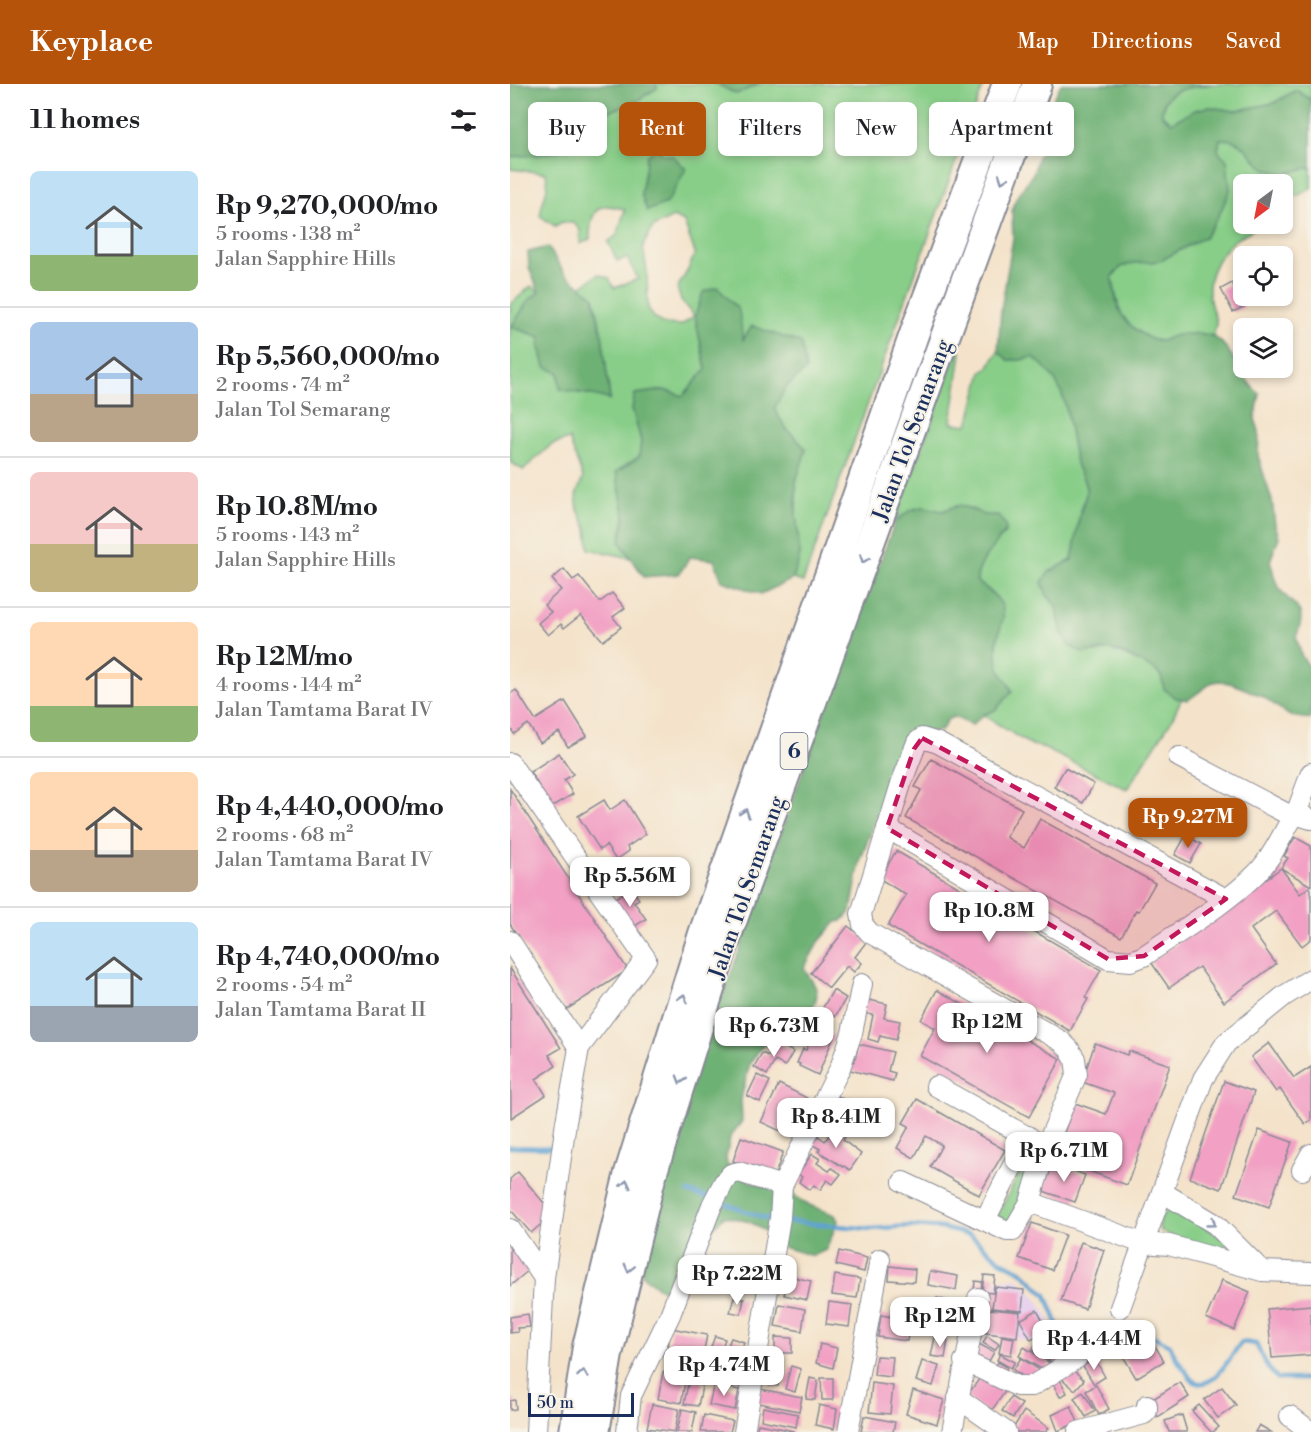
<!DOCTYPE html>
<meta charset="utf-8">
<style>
body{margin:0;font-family:"Libre Bodoni",serif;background:#f2f2f2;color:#202124;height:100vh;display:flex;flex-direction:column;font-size:22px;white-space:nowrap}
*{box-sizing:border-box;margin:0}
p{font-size:20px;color:#757577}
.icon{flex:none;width:33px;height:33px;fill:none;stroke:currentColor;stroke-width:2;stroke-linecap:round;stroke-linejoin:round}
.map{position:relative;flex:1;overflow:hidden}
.sheet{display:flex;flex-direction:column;background:#fff;width:510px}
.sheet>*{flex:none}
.guide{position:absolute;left:18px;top:18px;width:570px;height:54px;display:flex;gap:12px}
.needle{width:39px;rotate:212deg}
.fabs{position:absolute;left:723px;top:90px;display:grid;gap:12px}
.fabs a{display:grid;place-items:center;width:60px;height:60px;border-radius:9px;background:#fff;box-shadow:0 3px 9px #0003;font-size:30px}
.scale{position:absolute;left:18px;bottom:15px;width:106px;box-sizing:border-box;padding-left:6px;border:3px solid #1b2f5e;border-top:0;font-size:16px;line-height:21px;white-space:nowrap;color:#1b2f5e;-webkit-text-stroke:4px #f7f3e8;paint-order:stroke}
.price{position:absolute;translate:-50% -51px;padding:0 14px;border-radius:12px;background:#fff;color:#222;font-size:20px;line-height:39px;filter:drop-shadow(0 2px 3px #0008)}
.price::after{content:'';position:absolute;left:50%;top:36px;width:18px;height:14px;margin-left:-9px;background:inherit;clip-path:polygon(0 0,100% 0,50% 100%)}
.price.current{background:#b45309;color:#fff}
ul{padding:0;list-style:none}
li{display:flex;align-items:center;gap:18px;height:150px;padding:0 30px}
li+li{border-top:2px solid #e0e0e0}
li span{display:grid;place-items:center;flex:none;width:168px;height:120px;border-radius:9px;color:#555}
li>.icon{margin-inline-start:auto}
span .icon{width:72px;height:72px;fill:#fffc;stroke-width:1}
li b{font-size:26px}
h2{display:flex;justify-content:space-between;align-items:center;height:72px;padding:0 30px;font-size:26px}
.chip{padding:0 21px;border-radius:9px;background:#fff;box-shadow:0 3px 9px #0003;font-size:21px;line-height:54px}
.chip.current{background:#b45309;color:#fff}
header{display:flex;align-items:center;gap:36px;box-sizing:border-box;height:84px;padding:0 30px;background:#b45309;color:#fff}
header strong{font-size:28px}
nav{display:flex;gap:33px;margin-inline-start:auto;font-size:21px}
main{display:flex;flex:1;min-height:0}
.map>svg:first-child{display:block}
.built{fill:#e8d2ee}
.green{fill:#88ce88;stroke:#527e73;stroke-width:1.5;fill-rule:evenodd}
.forest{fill:#6eb174;stroke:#447069;stroke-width:1.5}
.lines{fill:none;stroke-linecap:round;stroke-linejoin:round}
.stream{stroke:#5da1d2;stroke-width:4.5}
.building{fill:#f2a1c4}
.minor-casing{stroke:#888994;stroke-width:22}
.highway-casing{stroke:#888994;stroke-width:32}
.minor{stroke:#fff;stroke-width:20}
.highway{stroke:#fff;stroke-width:28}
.oneway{stroke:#8d97ae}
.marked{fill:#c2185b;fill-opacity:0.2;stroke:#c2185b;stroke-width:4.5;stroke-dasharray:12 8;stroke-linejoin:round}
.labels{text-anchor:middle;stroke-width:4.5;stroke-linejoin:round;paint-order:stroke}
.shield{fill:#f7f3e8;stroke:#5d6a87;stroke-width:1.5}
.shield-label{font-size:21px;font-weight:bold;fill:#1b2f5e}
.street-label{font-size:22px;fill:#1b2f5e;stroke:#f7f3e8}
</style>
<header>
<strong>Keyplace</strong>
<nav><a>Map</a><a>Directions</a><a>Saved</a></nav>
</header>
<main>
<section class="sheet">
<h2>11 homes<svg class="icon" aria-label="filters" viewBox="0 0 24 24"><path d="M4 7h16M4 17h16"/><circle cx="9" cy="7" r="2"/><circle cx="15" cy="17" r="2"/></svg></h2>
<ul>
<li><span style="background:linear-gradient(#bfe0f5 70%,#8fb573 0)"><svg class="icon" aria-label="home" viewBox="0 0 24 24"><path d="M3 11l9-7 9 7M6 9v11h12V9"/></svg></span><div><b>Rp 9,270,000/mo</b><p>5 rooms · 138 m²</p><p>Jalan Sapphire Hills</p></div></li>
<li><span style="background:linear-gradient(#a9c7e8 60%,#b9a48a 0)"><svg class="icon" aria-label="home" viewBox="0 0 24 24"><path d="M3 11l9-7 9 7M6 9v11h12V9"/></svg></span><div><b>Rp 5,560,000/mo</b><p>2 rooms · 74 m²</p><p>Jalan Tol Semarang</p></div></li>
<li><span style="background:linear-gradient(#f6c9c9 60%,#c2b280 0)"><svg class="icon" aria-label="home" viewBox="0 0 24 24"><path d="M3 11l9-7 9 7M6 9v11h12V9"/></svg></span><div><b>Rp 10.8M/mo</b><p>5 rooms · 143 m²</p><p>Jalan Sapphire Hills</p></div></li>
<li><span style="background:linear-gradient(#ffd9b3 70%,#8fb573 0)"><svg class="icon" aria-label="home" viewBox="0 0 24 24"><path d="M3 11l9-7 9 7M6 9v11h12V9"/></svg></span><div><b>Rp 12M/mo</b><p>4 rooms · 144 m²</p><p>Jalan Tamtama Barat IV</p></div></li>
<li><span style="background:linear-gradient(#ffd9b3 65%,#b9a48a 0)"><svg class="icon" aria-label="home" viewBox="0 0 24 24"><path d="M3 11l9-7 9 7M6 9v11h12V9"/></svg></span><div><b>Rp 4,440,000/mo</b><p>2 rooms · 68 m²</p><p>Jalan Tamtama Barat IV</p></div></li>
<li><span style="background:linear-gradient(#bfe0f5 70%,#9aa5b1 0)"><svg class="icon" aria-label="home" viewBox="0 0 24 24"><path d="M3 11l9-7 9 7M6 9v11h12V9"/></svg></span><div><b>Rp 4,740,000/mo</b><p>2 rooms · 54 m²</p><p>Jalan Tamtama Barat II</p></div></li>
</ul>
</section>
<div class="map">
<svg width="801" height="1348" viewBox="0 0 801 1348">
<rect width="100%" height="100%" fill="#f7f3e8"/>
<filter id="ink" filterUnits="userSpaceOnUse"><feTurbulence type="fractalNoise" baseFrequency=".0167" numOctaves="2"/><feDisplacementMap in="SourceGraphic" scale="12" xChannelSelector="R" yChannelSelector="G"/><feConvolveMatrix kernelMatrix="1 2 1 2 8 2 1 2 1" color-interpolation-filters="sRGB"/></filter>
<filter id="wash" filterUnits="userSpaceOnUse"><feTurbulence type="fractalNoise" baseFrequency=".008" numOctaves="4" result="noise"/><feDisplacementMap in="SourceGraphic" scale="24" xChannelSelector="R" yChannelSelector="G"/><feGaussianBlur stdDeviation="1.35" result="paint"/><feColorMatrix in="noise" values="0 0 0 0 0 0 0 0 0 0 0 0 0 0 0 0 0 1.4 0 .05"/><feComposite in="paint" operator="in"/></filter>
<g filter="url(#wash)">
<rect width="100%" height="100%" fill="#f4e3ca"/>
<path class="built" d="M507,1194L524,1211L538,1232L543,1251H531L521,1257L475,1250L470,1247L475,1209L483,1210L485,1197Z"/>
<g class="green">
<path d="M146,0H207L226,10L250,0H474L293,498L283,495L290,471L286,431V397L296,365L275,343L264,325L276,303L296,286L185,232L196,285L173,312L154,306L122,324L131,357L129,373L106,388L115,432L110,458L121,474L79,465L77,444L68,426L66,411L73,394L59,355L41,361L13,386L0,378V221L21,202L29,208L18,217L2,243L31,253L49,289V296L67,309L85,310L100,315L92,250L84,212L71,203L88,190L99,194L104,204L128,195L117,174L107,177L98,158L107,151L115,126C86,115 80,129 80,155L70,160V146L64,139L52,138L45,142L30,132C32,113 40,109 36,89L0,85V73L88,42L97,28L125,18L147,4ZM163,133L174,138L185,169L178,186L167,204L171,217L184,232L172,241L153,240L143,232L138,224L137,188L133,162L143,143Z"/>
<path d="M701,0H801V16L786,6L764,19L725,27L699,23L685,26L662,39L652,31C652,3 678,4 701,0Z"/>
<path d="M710,54C733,55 736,67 752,81L801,84V105L778,116L773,121L772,100H734V140H751C743,147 732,150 724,157C707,172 695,194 700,216C703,235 710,232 703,252L689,249L664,252L652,257L639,255L618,240L610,230L602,192L611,183L624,179L650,177L696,152L710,129L720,106L708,67Z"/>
<path d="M448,265L451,268L441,339L458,341L472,288L478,284L488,267L498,276H510L523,273C564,304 555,338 567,382C570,390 577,398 576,408C576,415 571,423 570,430C567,446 565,461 562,476L539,488L537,511L546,522L552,549L586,569L600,565L640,582L651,592L653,598L672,614L661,637L617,705L531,663L521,661L473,631L485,626L502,607C500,599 496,598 492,592C489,588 487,578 487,573C484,537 510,525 467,498C466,479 486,462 496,447C484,437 462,421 446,422C441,423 437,426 432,427C426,427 420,423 414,423C402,423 393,431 385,438Z"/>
<path d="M520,1069L524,1072L505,1135L499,1138L487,1132Z"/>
<path d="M659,1126H669L715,1156L718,1167C695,1169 671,1156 651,1147L649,1143L652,1131Z"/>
</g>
<g class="forest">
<path d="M0,0H146L147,4L125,18L97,28L88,42L72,61L36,70L2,73H0Z"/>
<path d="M207,0H250L226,10Z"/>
<path d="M551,0H701C678,5 652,2 652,31L662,38L685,26L699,23L725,27L764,19L786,6L801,16V84C789,84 777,92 764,88C740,82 742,55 710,55L708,67L717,76L720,106L710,129L696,152L650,177L624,179L611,183L602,193C606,218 607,233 629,248C636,252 642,257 650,257C655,257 658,253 663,252C674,249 693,248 704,253C722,262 731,296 750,310L745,335L749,347L748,372L762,417L765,441L769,453L760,477C763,484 763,492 767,500C778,524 801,518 786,553L792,573L801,585V635L780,632L752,612L723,600L710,597L703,598L678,616L666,614L654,605L651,592L645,586L613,569L600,565L573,569L558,561L552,549L546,522L537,511L532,498L539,488L562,476C565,461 567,445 570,430C572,423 576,415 576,408C577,398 570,390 567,382C555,338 564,304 523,273L510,276H498L488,267L491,226L503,154L502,127L506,114L524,88L527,75L533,64L538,26Z"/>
<path d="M147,63L152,70L163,72L176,85L157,119L137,127L131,110L137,72Z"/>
<path d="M38,163L55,190L83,212L92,250L100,316C84,310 67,309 50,305L49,289L35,283L29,260L31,253L1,243L18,217L29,208L19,183L18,168Z"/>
<path d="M207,203L229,226L233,256L242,242L291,259L296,286L276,303L264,325L275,343L296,365L286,397V431L290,471L283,495L251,510L212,497L204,476L180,473L169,490L134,493L110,458L115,432L106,388L129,373L131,357L122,324L125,310L154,306L173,312L196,285L185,232L193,208Z"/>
<path d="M451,421L475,431H487L495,440L496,447C486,461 466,479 467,498C515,529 482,535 487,575C489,592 498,594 502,608L485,626L473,631L462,641L444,633L438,635L431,647C409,648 400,655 389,674L350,777L341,827L332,837L326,838L308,859L294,884C300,895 311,905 305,918L286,958L259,957L253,961L240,979L231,1014L232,1037L220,1053L216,1074L217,1080L241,1098L284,1111L294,1119L325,1131L328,1137L316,1166L303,1172L272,1163L270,1156L240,1138L214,1132L198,1150L167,1200L157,1207C146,1204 138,1197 131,1188L137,1163L141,1158L146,1114L197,952L219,895L321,608L385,438L401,426L414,423L432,427Z"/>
</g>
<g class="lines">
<g class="stream">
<path d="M0,1063L45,1064"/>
<path d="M178,1108L200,1114"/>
<path d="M211,1118L251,1133L265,1136"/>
<path d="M274,1137L361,1145L400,1142L432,1144L460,1151L491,1177L511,1187L536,1211L552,1251L575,1259L621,1245L635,1248L660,1261C663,1271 668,1276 674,1285C677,1288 679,1294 682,1296C702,1311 721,1270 732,1258L746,1260L758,1284L768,1295H801"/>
</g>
</g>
<g id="blocks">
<g class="building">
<path d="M722,199L734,223L723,228L711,205Z"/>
<path d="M54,485L63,496L69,492L90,518L102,509L115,524L103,533L111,543L93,557L71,531L54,544L51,540L38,551L28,539L41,528L34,521L51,506L42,495Z"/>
<path d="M6,606L25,636L55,617L77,652L58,663L49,648L30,659L18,640L4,650L0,643V610Z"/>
<path d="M49,669L63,690L54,696L63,710L42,723L20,688Z"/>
<path d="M421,675L512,725L496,753L514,764L530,735L645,799L629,827L626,826L611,853L396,734L411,706L405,703Z"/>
<path d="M555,684L584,700L573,719L544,703Z"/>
<path d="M0,705L118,886L56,926L0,840Z"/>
<path d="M94,716L100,726L115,716L136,750L117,763L119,767L106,776L96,761L90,766L68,732Z"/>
<path d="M676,751L691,760L680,779L665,771Z"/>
<path d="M785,753L801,762V802L771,784L790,810L799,803L801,805V855L792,862L766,827L741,845L766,880L714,918L689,883L659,904L641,878L771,784L778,774L774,772Z"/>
<path d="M386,767L591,886L575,914L578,915L560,947L378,842L396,811L370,795Z"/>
<path d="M121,804L129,815L124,818L136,835L122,844L103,816Z"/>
<path d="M338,842L357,857L345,873L352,879L344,888L337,882L319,904L301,889Z"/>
<path d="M0,884L51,964L39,971L46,982L26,995L36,1011L1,1034Z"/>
<path d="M323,906L336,914L325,933L312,925Z"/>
<path d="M427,906L551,975L519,1033L410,972L425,944L411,936Z"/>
<path d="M355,915L377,920L374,934L390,937L386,956L370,952L368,958L358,955L363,931L352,929Z"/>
<path d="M300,942L324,952L308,991L289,982L290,980L287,979L293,965L296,966L299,959L294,956Z"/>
<path d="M267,958L283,968L275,982L265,977L257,991L244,983L252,969L258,972Z"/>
<path d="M585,959L617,971L619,967L660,981L617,1101L576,1086L582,1070L550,1059L565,1019L596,1030L604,1009L572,998Z"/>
<path d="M759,959L784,994L801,983V1036L795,1040L770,1005L766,1008L741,973Z"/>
<path d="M349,960L383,968L378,987L385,989L383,997L340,986L342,978H344Z"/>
<path d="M247,991L260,997L250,1018L237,1012Z"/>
<path d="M714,997L744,1008L711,1105L680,1094Z"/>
<path d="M269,1000L297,1014L279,1051L251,1038Z"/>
<path d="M328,1012L336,1017L338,1015L351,1023L349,1030L359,1036L350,1050L341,1043L339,1046L316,1031Z"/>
<path d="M407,1015L495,1066L469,1111L420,1083L432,1061L416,1052L404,1074L387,1064L399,1042L393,1039Z"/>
<path d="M324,1044L336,1051L333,1056L351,1070L340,1086L334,1082L333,1083L308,1067L310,1065L298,1058L304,1049L315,1057Z"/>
<path d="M749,1046L782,1058L759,1123L726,1111Z"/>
<path d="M231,1053L273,1068L265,1091L223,1077Z"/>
<path d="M302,1070L310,1075L307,1079L319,1087L322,1084L331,1090L323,1100L317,1096L310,1106L304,1101L300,1106L289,1098L292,1093L288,1090Z"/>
<path d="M543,1079L575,1091L565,1118L533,1107Z"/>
<path d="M8,1088L39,1125L33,1131L37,1135L21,1149L0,1125V1095Z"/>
<path d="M522,1139L555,1151L542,1186L509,1174Z"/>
<path d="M571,1158L594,1166L575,1225L551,1217Z"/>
<path d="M0,1160L20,1185L0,1202Z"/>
<path d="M329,1167L357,1174L354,1188L326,1181Z"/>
<path d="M210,1178L245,1182L242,1205L207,1201Z"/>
<path d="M380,1182L405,1185L404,1198L379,1196Z"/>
<path d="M420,1187L448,1192L446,1206L418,1201Z"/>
<path d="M325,1191L350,1195L347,1214L322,1211Z"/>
<path d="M474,1191L485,1192L483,1209L472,1208Z"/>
<path d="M279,1192L301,1197L297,1216L274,1211Z"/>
<path d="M712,1196L740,1208L724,1246L696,1234Z"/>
<path d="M465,1197L472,1198L471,1207L464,1206Z"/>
<path d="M485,1203L514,1206L512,1227L482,1224Z"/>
<path d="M224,1213L234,1215L231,1230L220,1228Z"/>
<path d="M427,1214L445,1219L439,1244L421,1240Z"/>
<path d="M319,1218L342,1221L339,1243L316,1240Z"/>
<path d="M269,1220L295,1225L292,1247L265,1242Z"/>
<path d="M801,1221V1271L762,1274L757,1225Z"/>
<path d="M479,1225L510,1228L507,1253L476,1249Z"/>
<path d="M527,1226L538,1246L521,1256L510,1236Z"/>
<path d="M18,1230L20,1243L7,1244L8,1248L0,1249V1233Z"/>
<path d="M371,1231L400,1236L397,1257L368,1253Z"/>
<path d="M161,1244L197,1251L193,1271L184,1270L180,1287L161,1283L165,1266L158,1265Z"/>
<path d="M531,1251L538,1256L529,1270L522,1266Z"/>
<path d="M205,1252L215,1255L211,1266L201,1263Z"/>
<path d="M477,1252L489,1260L485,1266L473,1259Z"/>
<path d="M492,1252L504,1254L501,1271L489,1269Z"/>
<path d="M265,1253L282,1254V1269H265Z"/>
<path d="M425,1253L438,1256L435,1274L421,1272Z"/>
<path d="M221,1254L234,1258L231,1269L217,1264Z"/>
<path d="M540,1255L556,1264L546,1281L530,1271Z"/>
<path d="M641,1255L654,1277L626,1294L613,1272Z"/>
<path d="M310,1260L327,1264L323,1284L306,1279Z"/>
<path d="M469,1260L484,1268L477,1281L462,1273Z"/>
<path d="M514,1263L540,1279L535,1287L509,1272Z"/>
<path d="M210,1269L236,1274L231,1296L205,1291Z"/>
<path d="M490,1270L505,1278L501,1284L487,1276Z"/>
<path d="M366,1272L383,1273L381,1293L364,1291Z"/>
<path d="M511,1274L528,1285L520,1297L503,1286Z"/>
<path d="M585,1275L595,1293L584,1300L573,1282Z"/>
<path d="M412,1277L429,1282L423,1302L406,1297Z"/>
<path d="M488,1278L497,1283L492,1292L483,1287Z"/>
<path d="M281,1282L291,1285L285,1308L275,1305Z"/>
<path d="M561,1284L574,1296L565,1306L551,1294Z"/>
<path d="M153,1288L176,1293L171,1319L148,1315Z"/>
<path d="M263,1288L271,1289L268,1302L260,1301Z"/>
<path d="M472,1291L495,1308L479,1330L456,1313Z"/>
<path d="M548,1292L557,1309L550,1313L541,1296Z"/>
<path d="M300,1294L308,1296L305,1316L296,1315Z"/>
<path d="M311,1294H323V1316H312Z"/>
<path d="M179,1295L193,1298L188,1322L174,1320Z"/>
<path d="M670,1298L679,1313L648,1333L638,1318Z"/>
<path d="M362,1299L383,1302L380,1330L359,1328Z"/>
<path d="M204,1300L229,1306L225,1326L199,1321Z"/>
<path d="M586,1301L599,1325L589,1331L576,1307Z"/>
<path d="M712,1303L726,1321L708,1334L694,1316Z"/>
<path d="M250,1305L292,1313L289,1327L248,1319Z"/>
<path d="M403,1306L434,1316L427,1340L396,1330Z"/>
<path d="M573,1308L585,1327L576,1333L564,1314Z"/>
<path d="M501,1313L512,1320L503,1334L492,1327Z"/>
<path d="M5,1316L6,1325L0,1326V1317Z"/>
<path d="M142,1320L169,1325L165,1348L137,1344Z"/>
<path d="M309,1321L327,1325L324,1345L305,1341Z"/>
<path d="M689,1321L709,1343L703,1348H701L682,1327Z"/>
<path d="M561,1322L568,1338L548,1347L542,1331Z"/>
<path d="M253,1323L288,1330L286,1343L251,1336Z"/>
<path d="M172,1325L186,1328L182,1348H167Z"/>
<path d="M514,1327L539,1344L536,1348H505L502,1346Z"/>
<path d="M194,1331L223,1337L220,1348H191Z"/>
<path d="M672,1331L677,1348H659L655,1337Z"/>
<path d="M354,1332L385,1338L383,1348H351Z"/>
<path d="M248,1340L284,1347L283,1348H246Z"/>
<path d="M749,1341L761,1348H745Z"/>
</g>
</g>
</g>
<g filter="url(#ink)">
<use href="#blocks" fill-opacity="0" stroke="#888994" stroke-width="1.5"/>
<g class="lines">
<defs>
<g id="minor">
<path d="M669,673L783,733"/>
<path d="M0,679L136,875L69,964L56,1038L34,1194L26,1348"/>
<path d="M786,730L801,689"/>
<path d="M377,744L598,875L621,877L634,872C670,847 716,820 747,789C764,772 772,749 785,730L801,735"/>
<path d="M0,857L69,964"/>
<path d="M426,1002L536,1063"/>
<path d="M792,1086L801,1070"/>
<path d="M393,1098L497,1147H503L520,1118L536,1063L567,990L565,975L559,965L551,957L360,849L353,841L351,830L391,700L407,658L412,654L428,659L716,815"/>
<path d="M652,1108L705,1140L750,1185"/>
<path d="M520,1118L632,1159L659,1161L752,1187L801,1189"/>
<path d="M475,1136L518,1052"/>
<path d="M0,1145L34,1194"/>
<path d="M610,1224L693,995L716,959L774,912L801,895"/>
<path d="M454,1277L507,1302H522L567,1274"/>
<path d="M448,1314L496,1348"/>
<path d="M780,1332L801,1348"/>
<path d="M117,1348L121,1312L160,1231L202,1121L214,1098L221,1090L229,1088L272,1102"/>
<path d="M234,1348L270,1134L272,1102L330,984L342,949L352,900"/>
<path d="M338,1348L370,1175"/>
<path d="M442,1348L468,1214"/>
<path d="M568,1348L634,1330L637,1327V1321"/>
</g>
<g id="highway">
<path d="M64,1348L77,1263L119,1089L193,850L408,239L497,0"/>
<path d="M85,1348L98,1270L141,1094L215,857L527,0"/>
</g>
</defs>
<use href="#minor" class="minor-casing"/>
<use href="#highway" class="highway-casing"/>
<use href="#minor" class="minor"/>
<use href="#highway" class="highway"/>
</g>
<defs><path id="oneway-chevron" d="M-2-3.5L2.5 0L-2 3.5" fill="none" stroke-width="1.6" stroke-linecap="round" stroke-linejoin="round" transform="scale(1.5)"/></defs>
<g class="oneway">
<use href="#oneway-chevron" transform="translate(493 95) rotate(110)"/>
<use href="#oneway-chevron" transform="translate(354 475) rotate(110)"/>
<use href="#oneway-chevron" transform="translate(235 729) rotate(-71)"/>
<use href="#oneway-chevron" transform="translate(173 914) rotate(-73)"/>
<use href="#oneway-chevron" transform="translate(171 996) rotate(107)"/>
<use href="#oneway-chevron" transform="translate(116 1100) rotate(-76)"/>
<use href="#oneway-chevron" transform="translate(702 1139) rotate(36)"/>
<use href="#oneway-chevron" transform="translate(119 1184) rotate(104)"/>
<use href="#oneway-chevron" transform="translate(73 1290) rotate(-81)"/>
</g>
</g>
<path class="marked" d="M412,654L716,815L634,872L598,875L377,744L404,665Z"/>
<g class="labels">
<rect class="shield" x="270.5" y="649" width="27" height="36" rx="4.5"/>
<g class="shield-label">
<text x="284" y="674">6</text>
</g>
<g class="street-label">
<text transform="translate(401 346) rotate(-70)" y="8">Jalan Tol Semarang</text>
<text transform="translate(236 803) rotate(-71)" y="8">Jalan Tol Semarang</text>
</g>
</g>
</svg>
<div class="fabs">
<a><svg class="needle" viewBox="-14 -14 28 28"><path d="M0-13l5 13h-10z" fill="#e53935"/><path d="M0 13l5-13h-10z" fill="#757577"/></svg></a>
<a><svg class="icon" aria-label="locate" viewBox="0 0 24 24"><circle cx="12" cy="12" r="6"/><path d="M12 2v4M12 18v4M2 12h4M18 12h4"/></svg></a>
<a><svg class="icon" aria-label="layers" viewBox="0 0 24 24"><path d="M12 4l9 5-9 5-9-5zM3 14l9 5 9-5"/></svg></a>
</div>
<div class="scale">50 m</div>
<b class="price current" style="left:678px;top:765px">Rp 9.27M</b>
<b class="price" style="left:120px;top:824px">Rp 5.56M</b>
<b class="price" style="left:479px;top:859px">Rp 10.8M</b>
<b class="price" style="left:477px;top:970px">Rp 12M</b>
<b class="price" style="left:264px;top:974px">Rp 6.73M</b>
<b class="price" style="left:326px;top:1065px">Rp 8.41M</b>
<b class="price" style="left:554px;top:1099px">Rp 6.71M</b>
<b class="price" style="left:227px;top:1222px">Rp 7.22M</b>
<b class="price" style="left:430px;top:1264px">Rp 12M</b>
<b class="price" style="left:584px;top:1287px">Rp 4.44M</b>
<b class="price" style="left:214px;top:1313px">Rp 4.74M</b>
<div class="guide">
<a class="chip">Buy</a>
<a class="chip current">Rent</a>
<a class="chip">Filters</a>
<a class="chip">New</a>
<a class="chip">Apartment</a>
</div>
</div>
</main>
